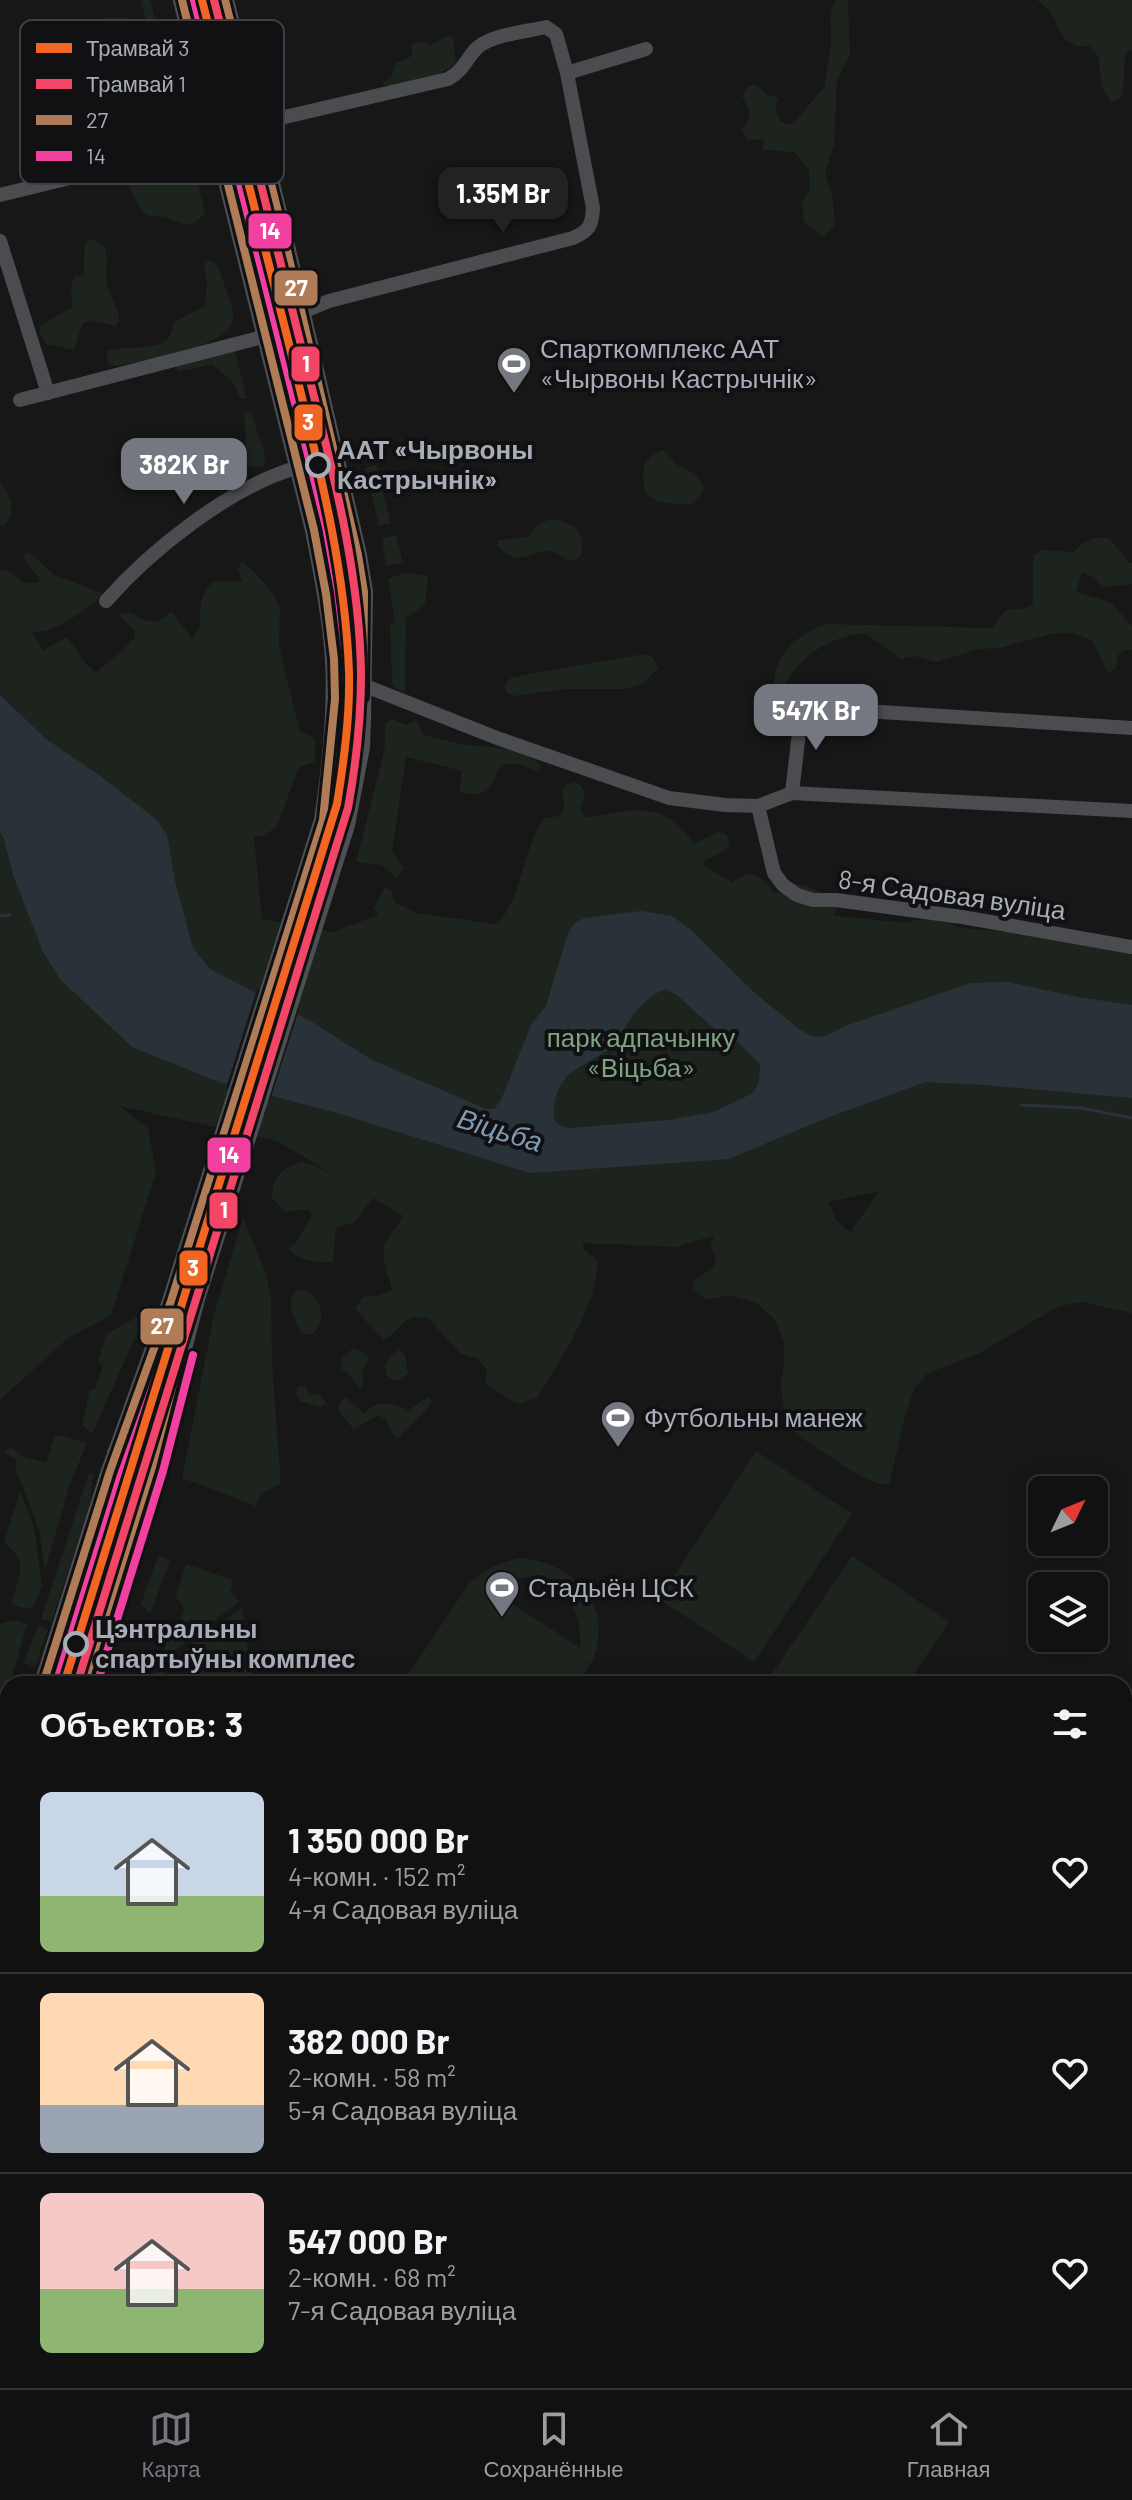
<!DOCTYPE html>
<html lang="ru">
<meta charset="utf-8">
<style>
body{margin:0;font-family:Barlow,sans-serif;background:#1e1f1f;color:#f1f3f6;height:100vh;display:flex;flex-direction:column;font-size:30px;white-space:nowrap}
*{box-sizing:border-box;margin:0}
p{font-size:26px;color:#9c9d9f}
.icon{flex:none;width:44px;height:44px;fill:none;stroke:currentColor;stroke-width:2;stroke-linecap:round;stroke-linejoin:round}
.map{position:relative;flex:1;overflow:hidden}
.details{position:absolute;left:0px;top:1676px;width:1132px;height:712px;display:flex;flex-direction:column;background:#111;border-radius:24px 24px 0 0;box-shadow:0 4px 20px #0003,0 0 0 2px #303131}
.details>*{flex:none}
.needle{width:52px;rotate:47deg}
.controls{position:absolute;left:1028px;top:1476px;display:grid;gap:16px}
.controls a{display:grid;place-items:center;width:80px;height:80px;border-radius:12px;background:#111;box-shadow:0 4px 20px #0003,0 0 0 2px #303131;font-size:40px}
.price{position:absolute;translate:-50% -68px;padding:0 18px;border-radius:16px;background:#757880;color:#fff;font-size:26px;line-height:52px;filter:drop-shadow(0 2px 4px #0008)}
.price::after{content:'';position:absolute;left:50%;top:48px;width:24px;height:18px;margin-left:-12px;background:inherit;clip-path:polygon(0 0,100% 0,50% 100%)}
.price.selected{background:#222;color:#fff}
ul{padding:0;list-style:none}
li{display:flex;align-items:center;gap:24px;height:200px;padding:0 40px}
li+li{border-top:2px solid #303131}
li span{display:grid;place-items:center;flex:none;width:224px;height:160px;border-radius:12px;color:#555}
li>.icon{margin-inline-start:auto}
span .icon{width:96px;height:96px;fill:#fffc;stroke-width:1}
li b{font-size:34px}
h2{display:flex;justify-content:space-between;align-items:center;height:96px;padding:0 40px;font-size:34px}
.dock{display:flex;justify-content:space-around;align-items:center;height:112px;border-top:2px solid #303131;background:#111;font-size:22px;color:#9c9d9f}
.dock a{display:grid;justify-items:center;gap:4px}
.dock .selected{color:#757880}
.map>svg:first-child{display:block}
.green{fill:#1d241e;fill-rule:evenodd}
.water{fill:#2a3239;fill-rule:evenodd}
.pier{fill:#171717}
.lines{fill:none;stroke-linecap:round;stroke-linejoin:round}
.stream{stroke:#2a3239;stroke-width:3}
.minor{stroke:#4b4c50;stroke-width:14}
.major{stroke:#4d4f52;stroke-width:18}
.bus-1-casing{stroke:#111113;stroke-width:14}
.bus-2-casing{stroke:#111113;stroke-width:14}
.bus-1{stroke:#b07c57;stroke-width:8}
.bus-2{stroke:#f240a1;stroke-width:8}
.tram-1-casing{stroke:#111113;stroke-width:14}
.tram-2-casing{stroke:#111113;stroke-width:14}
.tram-1{stroke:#f26522;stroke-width:8}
.tram-2{stroke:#f34667;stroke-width:8}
.stop-dot{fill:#111113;stroke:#a8adb8;stroke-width:4}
.labels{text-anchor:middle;stroke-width:8;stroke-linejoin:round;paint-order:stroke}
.poi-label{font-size:26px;fill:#a8adb8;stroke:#111113;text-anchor:start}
.stop-label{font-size:26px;font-weight:bold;fill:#a8adb8;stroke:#111113;text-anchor:start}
.street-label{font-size:26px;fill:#a8adb8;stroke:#111113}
.park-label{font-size:26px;fill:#7fa381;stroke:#111113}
.water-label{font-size:28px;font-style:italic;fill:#7f9bb3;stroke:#111113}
.key{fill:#111113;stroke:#3e4045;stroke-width:2}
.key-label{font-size:22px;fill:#a8adb8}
.line-badge{stroke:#111113;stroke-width:3}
.badge-label{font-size:22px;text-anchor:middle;font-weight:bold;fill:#fff}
</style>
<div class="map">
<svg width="1132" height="2388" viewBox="0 0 1132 2388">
<rect width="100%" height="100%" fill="#171717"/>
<g class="green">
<path d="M141,0H150L175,90L174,100C157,114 140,109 120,113C98,117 81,127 58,122L55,116L60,111C93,114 92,105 120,98C129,96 143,97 151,94C177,82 143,21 141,0Z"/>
<path d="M192,0H198L304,424L299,425Z"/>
<path d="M210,0H216L320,421L314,422Z"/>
<path d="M836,0H848L850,54L837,80L834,145L825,174L832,195L835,225L824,237L804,222L802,202L810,189L809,170L794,152L763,150L764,139L748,140L741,130C753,118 750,111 742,96L748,86L756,85L767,95L779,98L775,108L779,120L790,125C804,114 812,99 825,87C825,71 831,56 831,40C832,22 827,17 836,0Z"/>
<path d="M1036,0H1132V51L1129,50C1120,62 1127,83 1121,98L1111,102L1102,88L1098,56L1089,46H1077L1065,40C1056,25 1053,8 1036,0Z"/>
<path d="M106,18H125L130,24L131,33C115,51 64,56 41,55L35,47V40L40,37Z"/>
<path d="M445,36L453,37L456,63C438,78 405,92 382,84L392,76L396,63L412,56L411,44L423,42L430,46Z"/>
<path d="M184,155L193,162L205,213C189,231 185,224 166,217C157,214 149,219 142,211C136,204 132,190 128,182L137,167Z"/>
<path d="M94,240L104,245C110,262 104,269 107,284C109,297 119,307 119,321L115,326L89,320L82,324L74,350L46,344L39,331L41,325L72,307L71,286L74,277L83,275C85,263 83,252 86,241Z"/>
<path d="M209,260L215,263L219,269C223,284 233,303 233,318C234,347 140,361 117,366L109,364L106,352C122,344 162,353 170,335C172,331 173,326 174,322L205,306L207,283L204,264Z"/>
<path d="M235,351L247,398L241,399L231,380L212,364L178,372L176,366Z"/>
<path d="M244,412H251L265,455L264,466L242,468L246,439Z"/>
<path d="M662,450C669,454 672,460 678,465C691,474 696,469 704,489L699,498L690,505L659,502L646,494C641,473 641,459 662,450Z"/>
<path d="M376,465L391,523L379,526L365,468Z"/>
<path d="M199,466L212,470L213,476L195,486L189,471Z"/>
<path d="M0,482C11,495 17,513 4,526L0,525Z"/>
<path d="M324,504L339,587L332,581L318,505Z"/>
<path d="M553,519C574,522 590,536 579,558L569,561C562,556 554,549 545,551C525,555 517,566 498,546V540L528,537L539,523Z"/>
<path d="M396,535L403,562L386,566L382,538Z"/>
<path d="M1098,537L1110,539L1129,563H1132V584L1102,587L1094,577L1082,573L1076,592L1110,602L1132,626V650H1125L1118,655L1116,669L1108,672C1101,663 1098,650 1092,640L1073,633L1050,634L1000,648L979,649L936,662L915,656L901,659L865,633C837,636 810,649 793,672C789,678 787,683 782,688L774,684C776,652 798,634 827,624L993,628C997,623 1000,614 1006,611C1014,607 1023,611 1033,605V556L1042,550L1073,552L1086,541Z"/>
<path d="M29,552L54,575L104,594C83,610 59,633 32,632L43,650L67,637L86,664L96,672L121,652L135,637V631L118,614L131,612L144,620L157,622L171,612L193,639L201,625C198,608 201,594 213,581L242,582L238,569L242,560L269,588L280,607L279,646L300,731L315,738V762L299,767L277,826L264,836L254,837L262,919L333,932L378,915L374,908L385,887L392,891L394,902L417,913L494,924C522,908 522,845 545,818L559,816L565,808L562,793L566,785L574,782L581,786L585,793L580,809L587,818C631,808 667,801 694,844L718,832L726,834L730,844L724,851L704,861V866L732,882C736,880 740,876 745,875C758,871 768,884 774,893H783C787,890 790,886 794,885C807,881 831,898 837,908L834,916L910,923L914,920L948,918L955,927L1006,932L1132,953V1313L1084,1302L1059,1306L980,1353L928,1373L914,1389L905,1417L889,1484H878L853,1472L803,1439L787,1425L780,1383L784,1366V1343L775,1320L757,1303L727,1295L707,1300L693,1289V1282L714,1266L716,1258L710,1245L715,1235L677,1247L583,1243V1249L598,1261C595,1311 562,1356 537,1398L517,1404L485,1384L487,1370L478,1359L460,1353L428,1318C400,1314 404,1329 384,1340L355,1309L363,1297L376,1296L392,1290C383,1255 375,1249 402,1220V1215L373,1198L355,1222L336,1227L333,1262C316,1263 301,1262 288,1249L295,1244L312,1215L308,1209L286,1212L272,1198C272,1176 283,1168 302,1161L331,1173L277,1141L120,1106L148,1128L156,1172L111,1315L68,1338L0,1400V571L6,569L23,583L42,582L22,556ZM880,1191L850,1232L836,1220L829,1202Z"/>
<path d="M408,573L428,576L425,604L406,618L405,691L396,689L392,683L390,626L395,621L388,578Z"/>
<path d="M644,654L653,658L658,668L643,683L626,689H567L514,696L506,692L504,685L511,678L528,674Z"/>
<path d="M392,719L406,725L417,720L424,735C436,738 449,742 462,744C488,748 521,746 541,766L536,771C485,747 505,787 479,794C474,795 465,793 459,792L462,771L406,757L392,852L404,868L397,879L382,865L356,862L385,747V724Z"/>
<path d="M243,1218L264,1268L271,1295L272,1365L281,1483L261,1494L256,1506L182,1478L214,1315Z"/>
<path d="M306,1290C323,1302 327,1320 312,1335L302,1334C295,1318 285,1307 295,1291Z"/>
<path d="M141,1315L144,1317L92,1434L82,1425L90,1389H95L103,1365L98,1362L106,1334Z"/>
<path d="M354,1348L366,1354L369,1360L361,1371L364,1382L362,1387H359L347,1372L341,1370L342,1358Z"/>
<path d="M399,1350L405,1354L408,1373L401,1379L393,1380L386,1375L385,1365L390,1356Z"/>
<path d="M305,1386L309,1393L322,1396L326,1403L320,1407L300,1401L296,1394L297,1387Z"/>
<path d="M430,1397L432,1403L400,1437H394L387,1421L379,1415L354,1429L339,1412V1405L345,1398C353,1401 356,1408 364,1413C379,1400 391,1401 408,1410C417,1406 421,1399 430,1397Z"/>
<path d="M60,1435L87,1443L69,1487L45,1571L39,1530L15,1467L17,1460L3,1452L11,1447L22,1456L46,1463L54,1438Z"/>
<path d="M756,1451L852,1514L754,1662L659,1599Z"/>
<path d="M130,1461L88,1603L80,1600L120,1470Z"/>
<path d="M141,1465L143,1469L80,1683L73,1681Z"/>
<path d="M89,1473L93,1474L90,1506L51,1622L41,1619Z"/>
<path d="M20,1491L34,1528L42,1585L33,1607L27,1609L11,1604C18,1578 31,1561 4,1543Z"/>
<path d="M158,1556L170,1560L150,1614L141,1604Z"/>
<path d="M852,1556L949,1622L907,1684H765Z"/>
<path d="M521,1558C572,1562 613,1603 594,1657C590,1667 583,1675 577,1684H402L468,1585C484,1569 499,1563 521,1558ZM525,1577C564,1582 583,1610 580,1648L490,1589L502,1581Z"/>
<path d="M186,1564L233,1580L230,1592L239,1602L173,1652L162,1684H138L140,1678L157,1672L170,1630L177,1632L184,1609L176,1596Z"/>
<path d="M242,1608L253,1684H245V1679L215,1678L180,1684L182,1677L190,1679L196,1661L183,1657L185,1650Z"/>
<path d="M14,1620L27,1624L5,1702L0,1694V1624Z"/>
<path d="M38,1625L48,1629L35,1667L24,1663Z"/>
<path d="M786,2380H843L842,2388H790Z"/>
</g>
<path class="water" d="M0,695L46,739L99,775L157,820L167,835L175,881L193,948L210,969L312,1022L372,1060L486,1109H494L501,1100L531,1025L546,1006L568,933L575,923L584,918L641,911L672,916L691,930L756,994L799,1029L813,1037L826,1036L848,1025L971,983L1008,982L1077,997L1132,1005V1098L985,1085L925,1082L824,1119L729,1159L530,1173L337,1113L219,1082L132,1047L60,979L43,952L13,875L4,839L0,832ZM666,989L677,995L713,1028L740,1044L760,1064L759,1082L753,1093L714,1112L668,1120L571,1128L560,1126L554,1120C552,1066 587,1070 616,1043C623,1037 624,1028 629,1021C638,1007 650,995 666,989Z"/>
<path class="pier" d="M257,989L299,1010L270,1100L226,1088Z"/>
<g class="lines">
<g class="stream">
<path d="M0,916L10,915"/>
<path d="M1021,1105L1081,1108L1132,1118"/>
</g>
<g class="minor">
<path d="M255,124L448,79C465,70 466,58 478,47C495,34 525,32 546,27L556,34L567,73L646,49"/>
<path d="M0,195L217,142"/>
<path d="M0,241L48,393"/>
<path d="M302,312L329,301L573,238C589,231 592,226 593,208L567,73"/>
<path d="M20,400L267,336"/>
<path d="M106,601C152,549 231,486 299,467"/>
<path d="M335,683L363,685L497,738L669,798L725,805L758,806L792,793L1132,811"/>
<path d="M792,793L802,707L1132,728"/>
<path d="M758,806L774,873L783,885L797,895L813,900H836L962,917L1132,947"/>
<path d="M0,1741L8,1743"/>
<path d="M0,2137L8,2138"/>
<path d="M1124,2219H1132"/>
<path d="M1124,2249L1132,2252"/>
<path d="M534,2388V2380"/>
<path d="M1001,2388L1002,2380"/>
</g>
<g class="major">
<path d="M326,595L364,592"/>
<path d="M116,1453C133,1448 144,1450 152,1467"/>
<path d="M43,1684L110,1471L171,1301L323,820C331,767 337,713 334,659C331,615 322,572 314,530L182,0"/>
<path d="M84,1684L152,1467L196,1299L346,825L361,747L362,720L364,592L358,555L280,220L225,0"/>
<path d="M0,1822L8,1796"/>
<path d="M0,1894L8,1897"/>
<path d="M0,1950L8,1925"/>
<path d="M0,2359L8,2365"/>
<path d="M27,2380L37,2388"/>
</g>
<defs>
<g id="bus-1">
<path d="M225,0L280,220L358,555L364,592L363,697"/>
<path d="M43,1684L110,1471L171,1301L323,820L335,699L334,659L326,594L314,530L182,0"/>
<path d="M84,1684L152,1467L181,1352"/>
</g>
<g id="bus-2">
<path d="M213,3L268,223L346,557L352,593L351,697"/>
<path d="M56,1684L121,1475L182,1305L334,824L343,761L347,700L346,658L338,592L326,527L194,0"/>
<path d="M97,1684L163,1471L193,1355"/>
</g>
</defs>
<use href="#bus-1" class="bus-1-casing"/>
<use href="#bus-2" class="bus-2-casing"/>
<use href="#bus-1" class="bus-1"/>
<use href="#bus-2" class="bus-2"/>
<defs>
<path id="tram-1" d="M64,1684L337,804C344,760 350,717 349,672C345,559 314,449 288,340C260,226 230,113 202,0"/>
<path id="tram-2" d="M77,1684L348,808C356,764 361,720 361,675C360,563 327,450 300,341C272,227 243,114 214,0"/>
</defs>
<use href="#tram-1" class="tram-1-casing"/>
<use href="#tram-2" class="tram-2-casing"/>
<use href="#tram-1" class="tram-1"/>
<use href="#tram-2" class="tram-2"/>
</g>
<defs>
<symbol id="stadium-pin" viewBox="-11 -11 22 30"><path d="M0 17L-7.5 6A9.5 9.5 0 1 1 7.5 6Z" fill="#757880" stroke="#111113"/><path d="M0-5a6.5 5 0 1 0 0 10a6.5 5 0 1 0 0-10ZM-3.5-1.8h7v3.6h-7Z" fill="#fff"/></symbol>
</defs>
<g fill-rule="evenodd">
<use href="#stadium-pin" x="494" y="344" width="40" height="54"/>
<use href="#stadium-pin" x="598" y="1398" width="40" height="54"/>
<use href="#stadium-pin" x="482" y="1568" width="40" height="54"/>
</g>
<g class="stop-dot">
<circle cx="318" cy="465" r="11"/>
<circle cx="76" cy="1644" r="11"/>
</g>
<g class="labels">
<g class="poi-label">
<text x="540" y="358">Спарткомплекс ААТ<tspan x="540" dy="30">«Чырвоны Кастрычнік»</tspan></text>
<text x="644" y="1427">Футбольны манеж</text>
<text x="528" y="1597">Стадыён ЦСК</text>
</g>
<g class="stop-label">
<text x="337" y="459">ААТ «Чырвоны<tspan x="337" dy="30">Кастрычнік»</tspan></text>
<text x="95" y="1638">Цэнтральны<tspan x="95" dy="30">спартыўны комплес</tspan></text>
</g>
<g class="street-label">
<text transform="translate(952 895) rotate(8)" y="9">8-я Садовая вуліца</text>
</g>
<g class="park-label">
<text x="641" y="1047">парк адпачынку<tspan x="641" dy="30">«Віцьба»</tspan></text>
</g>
<g class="water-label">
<text transform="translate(500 1130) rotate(17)" y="10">Віцьба</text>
</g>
</g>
<rect x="20" y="20" width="264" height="164" rx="12" class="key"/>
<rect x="36" y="43" width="36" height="10" fill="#f26522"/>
<rect x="36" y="79" width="36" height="10" fill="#f34667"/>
<rect x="36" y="115" width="36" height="10" fill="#b07c57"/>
<rect x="36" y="151" width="36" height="10" fill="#f240a1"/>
<g class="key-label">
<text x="86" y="56">Трамвай 3</text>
<text x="86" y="92">Трамвай 1</text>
<text x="86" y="128">27</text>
<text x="86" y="164">14</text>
</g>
<g class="line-badge">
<rect x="247" y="212" width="46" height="38" rx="8" fill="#f240a1"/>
<rect x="273" y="269" width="46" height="38" rx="8" fill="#b07c57"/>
<rect x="290" y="345" width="31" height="38" rx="8" fill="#f34667"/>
<rect x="293" y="403" width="31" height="39" rx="8" fill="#f26522"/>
<rect x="206" y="1136" width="46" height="38" rx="8" fill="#f240a1"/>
<rect x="208" y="1191" width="31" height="39" rx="8" fill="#f34667"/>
<rect x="178" y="1249" width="31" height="38" rx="8" fill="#f26522"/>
<rect x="139" y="1307" width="46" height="39" rx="8" fill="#b07c57"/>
</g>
<g class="badge-label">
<text x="270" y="239">14</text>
<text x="296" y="296">27</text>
<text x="306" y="372">1</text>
<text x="308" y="430">3</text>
<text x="229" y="1163">14</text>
<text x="224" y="1218">1</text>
<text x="193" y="1276">3</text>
<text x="162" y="1334">27</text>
</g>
</svg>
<div class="controls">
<a><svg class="needle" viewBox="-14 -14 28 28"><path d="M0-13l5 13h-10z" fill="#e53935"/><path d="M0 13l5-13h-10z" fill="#9c9d9f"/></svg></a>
<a><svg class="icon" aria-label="layers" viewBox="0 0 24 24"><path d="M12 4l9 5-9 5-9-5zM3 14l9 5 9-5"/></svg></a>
</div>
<b class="price selected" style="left:503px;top:235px">1.35M Br</b>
<b class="price" style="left:184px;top:506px">382K Br</b>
<b class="price" style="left:816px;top:752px">547K Br</b>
<section class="details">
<h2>Объектов: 3<svg class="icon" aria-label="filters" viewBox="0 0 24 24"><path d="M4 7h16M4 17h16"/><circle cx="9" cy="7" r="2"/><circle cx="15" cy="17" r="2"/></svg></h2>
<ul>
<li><span style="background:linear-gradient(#c9d6e8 65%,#8fb573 0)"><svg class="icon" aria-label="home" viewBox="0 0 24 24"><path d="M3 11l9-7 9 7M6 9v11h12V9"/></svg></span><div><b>1 350 000 Br</b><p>4-комн. · 152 m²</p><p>4-я Садовая вуліца</p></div><svg class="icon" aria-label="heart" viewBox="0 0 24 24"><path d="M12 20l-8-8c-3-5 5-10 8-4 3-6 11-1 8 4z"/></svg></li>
<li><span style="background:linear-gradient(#ffd9b3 70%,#9aa5b1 0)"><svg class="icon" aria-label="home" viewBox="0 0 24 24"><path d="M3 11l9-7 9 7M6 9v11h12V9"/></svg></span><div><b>382 000 Br</b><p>2-комн. · 58 m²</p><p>5-я Садовая вуліца</p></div><svg class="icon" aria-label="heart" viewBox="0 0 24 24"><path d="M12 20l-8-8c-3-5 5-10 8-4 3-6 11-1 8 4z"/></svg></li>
<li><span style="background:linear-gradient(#f6c9c9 60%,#8fb573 0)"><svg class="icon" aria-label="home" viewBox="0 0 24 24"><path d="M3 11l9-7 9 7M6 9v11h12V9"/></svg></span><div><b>547 000 Br</b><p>2-комн. · 68 m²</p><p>7-я Садовая вуліца</p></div><svg class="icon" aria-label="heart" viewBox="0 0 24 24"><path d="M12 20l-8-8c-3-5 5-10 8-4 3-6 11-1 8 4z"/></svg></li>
</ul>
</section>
</div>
<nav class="dock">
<a class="selected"><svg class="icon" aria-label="map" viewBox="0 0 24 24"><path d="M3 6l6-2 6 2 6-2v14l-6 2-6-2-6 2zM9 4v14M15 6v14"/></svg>Карта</a>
<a><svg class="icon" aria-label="saved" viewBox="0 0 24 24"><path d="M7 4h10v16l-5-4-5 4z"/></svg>Сохранённые</a>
<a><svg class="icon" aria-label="home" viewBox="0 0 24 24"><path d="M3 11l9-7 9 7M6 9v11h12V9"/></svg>Главная</a>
</nav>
